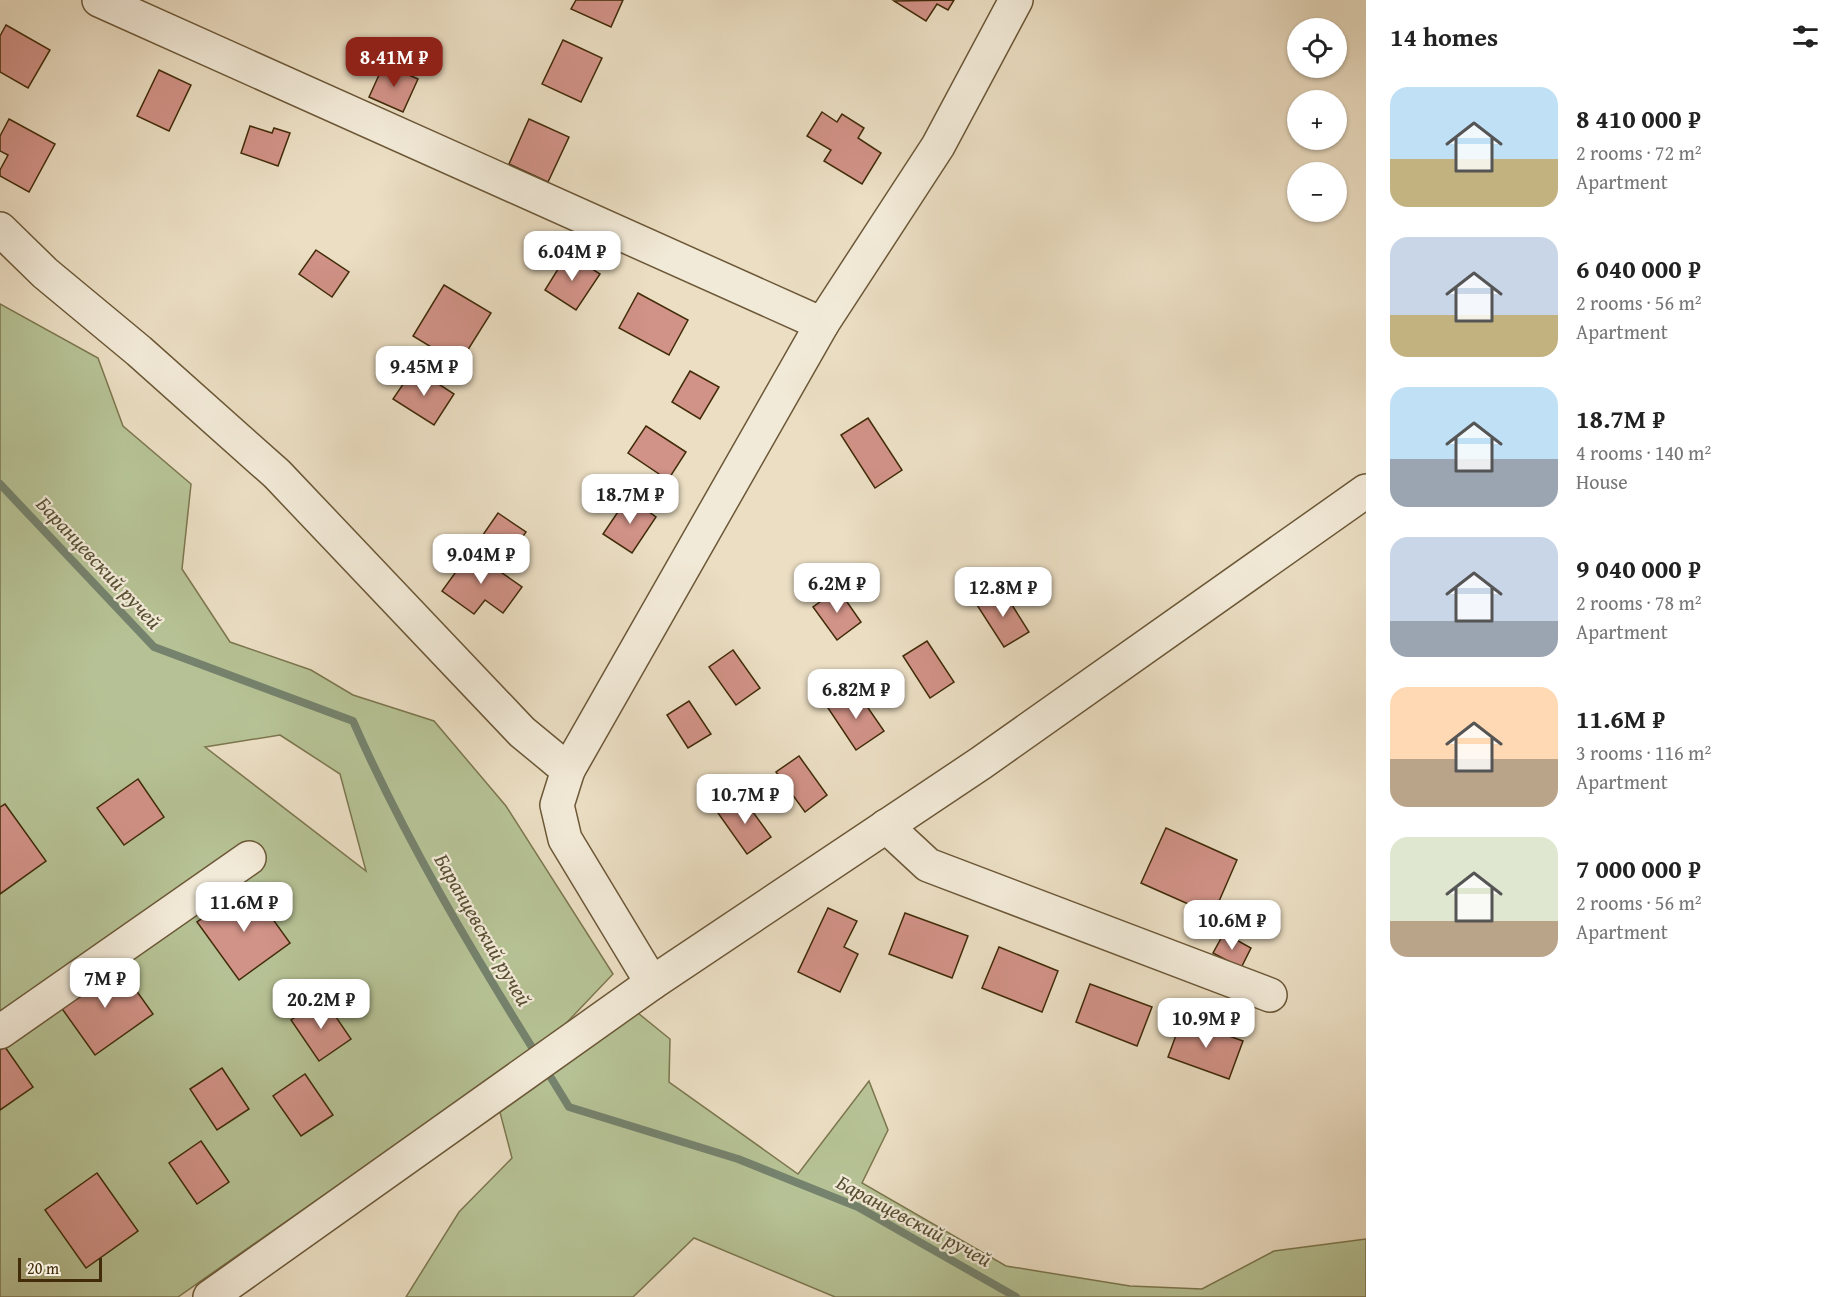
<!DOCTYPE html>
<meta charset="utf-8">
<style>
body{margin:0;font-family:"Gentium Book Plus",serif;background:#f6f6f6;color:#222;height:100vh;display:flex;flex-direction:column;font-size:22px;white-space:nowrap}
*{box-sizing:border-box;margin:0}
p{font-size:20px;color:#767676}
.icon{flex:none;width:33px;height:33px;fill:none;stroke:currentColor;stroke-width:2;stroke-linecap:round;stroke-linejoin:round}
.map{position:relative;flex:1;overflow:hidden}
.panel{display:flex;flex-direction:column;background:#fff;width:480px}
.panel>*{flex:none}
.tools{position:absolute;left:1287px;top:18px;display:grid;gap:12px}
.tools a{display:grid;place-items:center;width:60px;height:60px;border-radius:50%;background:#fff;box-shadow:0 2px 4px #0004;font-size:30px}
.scale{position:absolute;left:18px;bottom:15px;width:84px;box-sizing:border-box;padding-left:6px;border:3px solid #412b08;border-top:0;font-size:16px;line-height:21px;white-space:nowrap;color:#412b08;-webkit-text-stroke:4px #f2ead8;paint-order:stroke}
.price{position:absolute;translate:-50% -51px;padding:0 14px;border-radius:12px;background:#fff;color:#222;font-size:20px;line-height:39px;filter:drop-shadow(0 2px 3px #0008)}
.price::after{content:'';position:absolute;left:50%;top:36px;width:18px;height:14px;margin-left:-9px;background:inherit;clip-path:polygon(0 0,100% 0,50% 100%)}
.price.active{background:#8f2418;color:#fff}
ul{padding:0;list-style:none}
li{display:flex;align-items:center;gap:18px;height:150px;padding:0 24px}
li span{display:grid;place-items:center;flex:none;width:168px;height:120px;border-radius:18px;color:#555}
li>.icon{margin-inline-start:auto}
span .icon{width:72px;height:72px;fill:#fffc;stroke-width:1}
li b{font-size:26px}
h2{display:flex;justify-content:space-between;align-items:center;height:72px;padding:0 24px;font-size:26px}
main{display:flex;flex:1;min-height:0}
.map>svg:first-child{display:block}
.green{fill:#b6c295;stroke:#7c764e;stroke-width:1.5;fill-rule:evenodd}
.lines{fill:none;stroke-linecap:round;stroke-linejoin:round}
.stream{stroke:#75826d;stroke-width:8}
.building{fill:#d19287;stroke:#412b08;stroke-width:1.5}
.minor-casing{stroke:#6c5837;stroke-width:36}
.minor{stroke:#f2ead8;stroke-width:33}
.labels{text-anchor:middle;stroke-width:4.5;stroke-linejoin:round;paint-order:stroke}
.water-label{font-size:21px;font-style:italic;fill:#574f32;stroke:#f2ead8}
</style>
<main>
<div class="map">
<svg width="1366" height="1297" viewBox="0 0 1366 1297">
<rect width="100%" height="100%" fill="#ebdec3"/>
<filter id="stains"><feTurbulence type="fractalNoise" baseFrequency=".00333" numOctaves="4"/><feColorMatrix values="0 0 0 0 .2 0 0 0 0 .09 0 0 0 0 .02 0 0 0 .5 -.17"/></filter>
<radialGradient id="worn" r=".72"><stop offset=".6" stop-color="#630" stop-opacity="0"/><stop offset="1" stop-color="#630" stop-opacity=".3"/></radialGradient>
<path class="green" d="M0,304L98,358L123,426L191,484L182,569L230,642L311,670L353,695L434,721L506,806L613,974L552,1038L633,1009L670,1039L669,1082L798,1174L869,1081L888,1130L862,1183L1006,1266L1130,1286L1202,1289L1274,1251L1366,1239V1297H835L694,1238L633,1297H406L459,1212L512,1158L491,1078L178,1297H0ZM280,735L340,774L366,871L205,747Z"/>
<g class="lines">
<g class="stream">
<path d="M0,484L154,647L353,721C405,839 470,948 538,1057"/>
<path d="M545,1068L569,1107L738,1159L858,1207L1016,1297"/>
</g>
</g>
<g class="building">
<path d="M576,0H623L611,27L571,9Z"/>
<path d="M954,0L948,10L937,4L926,21L894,1Z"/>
<path d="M6,25L50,50L28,88L0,72V36Z"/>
<path d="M563,40L602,58L581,102L542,84Z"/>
<path d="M384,64L418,79L403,112L369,97Z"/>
<path d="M159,70L191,85L169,131L137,116Z"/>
<path d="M822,112L837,122L842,114L864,128L858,138L881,153L862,184L824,161L831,150L807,136Z"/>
<path d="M9,119L55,144L29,192L0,176V170L8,155L0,151V136Z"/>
<path d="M529,119L569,137L548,182L509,164Z"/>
<path d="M250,126L272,133L274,128L290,133L278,166L241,153Z"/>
<path d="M316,250L349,272L332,297L299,274Z"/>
<path d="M568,253L600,274L576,310L545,290Z"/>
<path d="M444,285L491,313L459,364L413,336Z"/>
<path d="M638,293L688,320L669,355L619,328Z"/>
<path d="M414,368L454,394L434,425L393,399Z"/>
<path d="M690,371L719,387L700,419L672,402Z"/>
<path d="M868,418L902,470L875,488L841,435Z"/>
<path d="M646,426L686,452L668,480L628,453Z"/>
<path d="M628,497L656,517L632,553L603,534Z"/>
<path d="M498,513L526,532L506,561L478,542Z"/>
<path d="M471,551L522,587L503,613L485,600L474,614L442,591Z"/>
<path d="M838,589L861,622L837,640L813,607Z"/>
<path d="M1002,589L1029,632L1004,647L977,605Z"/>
<path d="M927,641L954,682L930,698L903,656Z"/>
<path d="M733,650L760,688L736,705L709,667Z"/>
<path d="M855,689L884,731L856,750L828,708Z"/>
<path d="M689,701L711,734L688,748L667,715Z"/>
<path d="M799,756L827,795L805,812L776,772Z"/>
<path d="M138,779L164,817L124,845L97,808Z"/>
<path d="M742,797L771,837L747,854L718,813Z"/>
<path d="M5,804L46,861L0,894V807Z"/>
<path d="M1166,828L1237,860L1213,915L1141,883Z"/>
<path d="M249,886L290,943L239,980L197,922Z"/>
<path d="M828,908L857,921L844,947L858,954L840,992L798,972Z"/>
<path d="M905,913L968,936L952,978L889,954Z"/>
<path d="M1224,933L1251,948L1241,968L1213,953Z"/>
<path d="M999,947L1058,971L1042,1012L982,988Z"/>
<path d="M116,962L153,1014L95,1055L58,1003Z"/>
<path d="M1090,984L1152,1007L1137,1046L1076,1022Z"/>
<path d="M323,998L351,1039L319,1061L291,1020Z"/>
<path d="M1182,1019L1243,1041L1229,1079L1168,1057Z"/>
<path d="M5,1047L33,1087L0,1110V1050Z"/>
<path d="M222,1068L249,1109L217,1130L190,1089Z"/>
<path d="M305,1074L333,1115L301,1136L273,1096Z"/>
<path d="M201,1141L229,1182L197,1204L169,1163Z"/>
<path d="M97,1173L138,1231L86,1268L45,1210Z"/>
</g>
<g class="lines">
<defs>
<g id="minor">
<path d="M99,0L822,324"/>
<path d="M0,229L45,273L139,351L277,474L522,732L568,770L822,324L938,146L1016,0"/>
<path d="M886,826L928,865L1270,995"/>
<path d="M652,983L981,763L1366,491"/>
<path d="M0,1032L249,858"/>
<path d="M210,1297L652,983L565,839L557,805L568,770"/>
</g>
</defs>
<use href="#minor" class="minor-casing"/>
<use href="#minor" class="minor"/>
</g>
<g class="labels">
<g class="water-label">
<text transform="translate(99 563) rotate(47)" y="7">Баранцевский ручей</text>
<text transform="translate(483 930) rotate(60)" y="7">Баранцевский ручей</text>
<text transform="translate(914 1221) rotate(28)" y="7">Баранцевский ручей</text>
</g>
</g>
<rect width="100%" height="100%" filter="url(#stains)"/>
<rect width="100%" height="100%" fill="url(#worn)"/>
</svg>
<div class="tools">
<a><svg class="icon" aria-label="locate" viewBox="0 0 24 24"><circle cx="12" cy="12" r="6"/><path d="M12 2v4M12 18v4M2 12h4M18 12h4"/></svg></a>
<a>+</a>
<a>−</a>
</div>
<div class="scale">20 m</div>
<b class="price active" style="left:394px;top:88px">8.41M ₽</b>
<b class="price" style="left:572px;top:282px">6.04M ₽</b>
<b class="price" style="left:424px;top:397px">9.45M ₽</b>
<b class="price" style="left:630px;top:525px">18.7M ₽</b>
<b class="price" style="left:481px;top:585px">9.04M ₽</b>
<b class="price" style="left:837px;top:614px">6.2M ₽</b>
<b class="price" style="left:1003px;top:618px">12.8M ₽</b>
<b class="price" style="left:856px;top:720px">6.82M ₽</b>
<b class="price" style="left:745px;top:825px">10.7M ₽</b>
<b class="price" style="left:244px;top:933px">11.6M ₽</b>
<b class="price" style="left:1232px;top:951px">10.6M ₽</b>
<b class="price" style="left:105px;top:1009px">7M ₽</b>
<b class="price" style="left:321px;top:1030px">20.2M ₽</b>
<b class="price" style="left:1206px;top:1049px">10.9M ₽</b>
</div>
<section class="panel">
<h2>14 homes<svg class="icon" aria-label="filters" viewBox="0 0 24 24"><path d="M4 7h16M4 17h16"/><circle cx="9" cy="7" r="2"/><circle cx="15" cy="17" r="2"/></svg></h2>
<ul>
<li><span style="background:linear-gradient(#bfe0f5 60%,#c2b280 0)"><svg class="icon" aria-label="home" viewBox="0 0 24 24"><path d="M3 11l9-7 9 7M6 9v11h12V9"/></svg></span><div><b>8 410 000 ₽</b><p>2 rooms · 72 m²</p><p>Apartment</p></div></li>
<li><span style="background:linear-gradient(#c9d6e8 65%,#c2b280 0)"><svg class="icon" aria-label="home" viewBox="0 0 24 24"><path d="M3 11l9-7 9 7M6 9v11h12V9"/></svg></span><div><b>6 040 000 ₽</b><p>2 rooms · 56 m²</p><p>Apartment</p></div></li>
<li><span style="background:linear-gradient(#bfe0f5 60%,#9aa5b1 0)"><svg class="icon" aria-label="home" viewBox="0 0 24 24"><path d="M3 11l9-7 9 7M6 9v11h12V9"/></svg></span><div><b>18.7M ₽</b><p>4 rooms · 140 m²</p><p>House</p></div></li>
<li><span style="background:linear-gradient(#c9d6e8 70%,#9aa5b1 0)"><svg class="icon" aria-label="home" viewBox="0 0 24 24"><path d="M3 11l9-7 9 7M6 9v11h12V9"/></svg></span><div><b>9 040 000 ₽</b><p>2 rooms · 78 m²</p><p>Apartment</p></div></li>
<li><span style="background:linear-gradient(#ffd9b3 60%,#b9a48a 0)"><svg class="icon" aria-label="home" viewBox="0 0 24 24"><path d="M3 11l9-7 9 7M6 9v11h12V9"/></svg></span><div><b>11.6M ₽</b><p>3 rooms · 116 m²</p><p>Apartment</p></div></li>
<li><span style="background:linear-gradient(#dfe7d0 70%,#b9a48a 0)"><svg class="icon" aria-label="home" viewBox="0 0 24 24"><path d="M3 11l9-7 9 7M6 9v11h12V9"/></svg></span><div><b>7 000 000 ₽</b><p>2 rooms · 56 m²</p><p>Apartment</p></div></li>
</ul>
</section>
</main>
